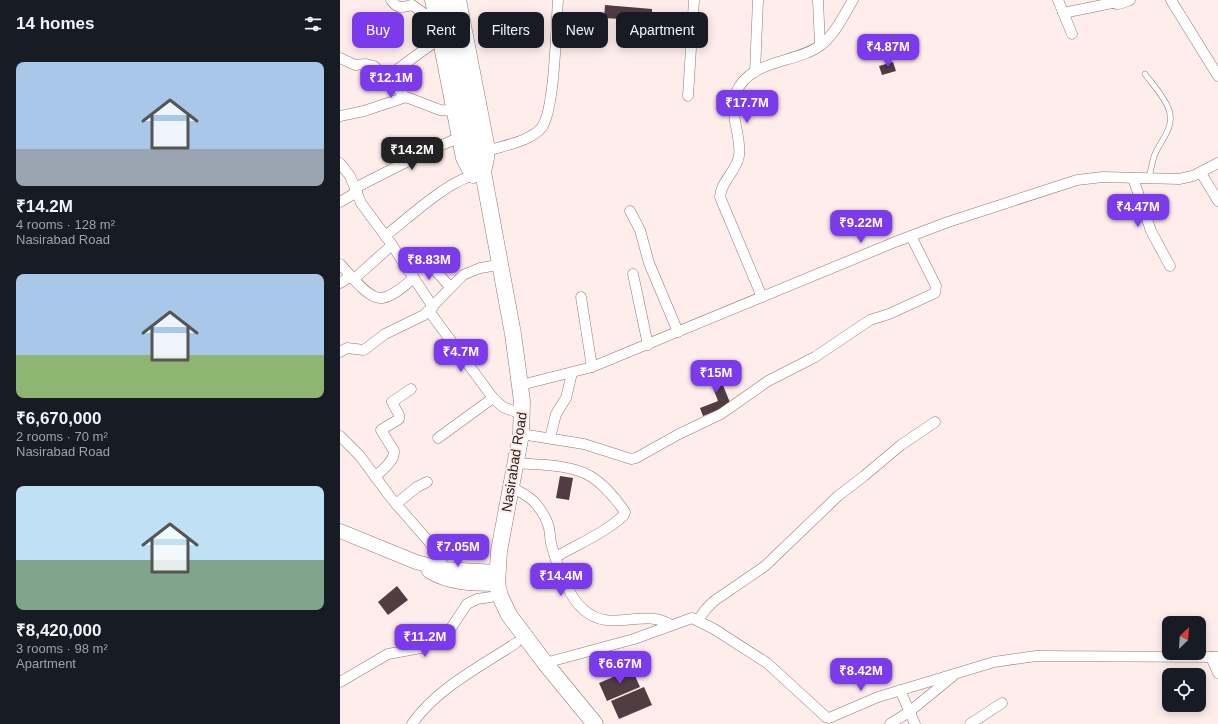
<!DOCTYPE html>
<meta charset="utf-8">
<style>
body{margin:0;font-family:Arial,sans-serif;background:#242831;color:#f1f3f6;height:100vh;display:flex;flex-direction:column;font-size:15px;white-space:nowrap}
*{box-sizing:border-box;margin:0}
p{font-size:13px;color:#9ea1a6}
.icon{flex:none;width:22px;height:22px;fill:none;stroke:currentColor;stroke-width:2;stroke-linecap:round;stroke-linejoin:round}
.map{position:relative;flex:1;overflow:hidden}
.side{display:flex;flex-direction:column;background:#171b24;width:340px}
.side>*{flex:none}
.top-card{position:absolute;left:12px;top:12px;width:380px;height:36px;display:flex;gap:8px}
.needle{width:26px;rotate:25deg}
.tools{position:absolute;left:822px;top:616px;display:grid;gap:8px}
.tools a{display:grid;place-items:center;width:44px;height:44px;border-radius:8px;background:#171b24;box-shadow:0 2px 10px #0003;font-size:20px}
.price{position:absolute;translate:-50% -34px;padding:0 9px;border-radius:8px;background:#7c3aed;color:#fff;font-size:13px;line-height:26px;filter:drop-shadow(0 1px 2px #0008)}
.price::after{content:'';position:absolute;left:50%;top:24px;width:12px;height:9px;margin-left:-6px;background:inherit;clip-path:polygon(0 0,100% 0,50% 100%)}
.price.active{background:#222;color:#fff}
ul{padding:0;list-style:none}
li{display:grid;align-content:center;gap:8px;height:212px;padding:0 16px}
li span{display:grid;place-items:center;height:124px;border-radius:8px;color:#555}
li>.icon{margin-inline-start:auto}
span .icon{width:72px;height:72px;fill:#fffc;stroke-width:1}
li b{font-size:17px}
h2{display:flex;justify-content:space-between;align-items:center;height:48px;padding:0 16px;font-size:17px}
.tag{padding:0 14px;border-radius:8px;background:#171b24;box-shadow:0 2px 10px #0003;font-size:14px;line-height:36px}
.tag.active{background:#7c3aed;color:#fff}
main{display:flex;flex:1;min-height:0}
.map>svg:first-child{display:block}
.building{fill:#513c42}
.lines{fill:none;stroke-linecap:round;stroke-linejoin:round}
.service-casing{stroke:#917874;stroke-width:6}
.minor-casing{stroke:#917874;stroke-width:11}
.secondary-casing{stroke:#917874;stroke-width:15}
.trunk-casing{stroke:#917874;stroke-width:17}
.service{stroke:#fff;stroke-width:5}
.minor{stroke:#fff;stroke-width:10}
.secondary{stroke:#fff;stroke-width:14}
.trunk{stroke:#fff;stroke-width:16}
.labels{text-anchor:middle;stroke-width:4;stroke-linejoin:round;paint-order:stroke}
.street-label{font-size:14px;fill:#2c2220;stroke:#feedea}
</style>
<main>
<section class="side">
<h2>14 homes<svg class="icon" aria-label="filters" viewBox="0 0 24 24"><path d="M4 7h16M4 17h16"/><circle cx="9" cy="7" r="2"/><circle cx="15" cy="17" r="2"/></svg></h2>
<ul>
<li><span style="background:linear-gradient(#a9c7e8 70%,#9aa5b1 0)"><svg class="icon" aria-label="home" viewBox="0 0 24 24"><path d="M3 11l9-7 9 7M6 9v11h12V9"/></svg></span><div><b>₹14.2M</b><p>4 rooms · 128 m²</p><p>Nasirabad Road</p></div></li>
<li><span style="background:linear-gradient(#a9c7e8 65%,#8fb573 0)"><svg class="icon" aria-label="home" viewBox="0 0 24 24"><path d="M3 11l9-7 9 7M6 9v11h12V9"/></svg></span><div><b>₹6,670,000</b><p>2 rooms · 70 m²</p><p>Nasirabad Road</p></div></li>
<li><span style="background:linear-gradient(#bfe0f5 60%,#7fa58c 0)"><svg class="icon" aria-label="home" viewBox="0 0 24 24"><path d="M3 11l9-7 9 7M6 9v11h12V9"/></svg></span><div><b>₹8,420,000</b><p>3 rooms · 98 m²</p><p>Apartment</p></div></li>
</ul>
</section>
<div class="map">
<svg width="878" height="724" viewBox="0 0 878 724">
<rect width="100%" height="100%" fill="#feedea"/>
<g class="building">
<path d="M265,5L312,9V21L264,18Z"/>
<path d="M553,62L556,71L542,75L539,66Z"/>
<path d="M376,368L391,405L363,416L360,408L378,401L367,372Z"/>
<path d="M220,476L233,478L229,500L216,498Z"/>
<path d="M57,586L68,600L48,615L38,602Z"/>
<path d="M292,669L300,687L267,701L259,683Z"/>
<path d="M304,687L312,705L279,719L271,701Z"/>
</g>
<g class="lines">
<defs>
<path id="service" d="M805,74C813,85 825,97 829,110C835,127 821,140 815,154C812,161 811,170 809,178"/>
<g id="minor">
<path d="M51,0C58,10 63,7 72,5L86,15L96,14"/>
<path d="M478,0L480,45"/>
<path d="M718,0L732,34"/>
<path d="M769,0C776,7 782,3 790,0"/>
<path d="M831,0L878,76"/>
<path d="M723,13L772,3"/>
<path d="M0,58L15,65L26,64L34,66L66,97L100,110L114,111"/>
<path d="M415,72L418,0"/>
<path d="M47,77L100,38"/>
<path d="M348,96L354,0"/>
<path d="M0,116L24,111L66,97"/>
<path d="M147,151C162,146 192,141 202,127C215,109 216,26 218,0"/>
<path d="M0,163L10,176L21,203L52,245L93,307"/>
<path d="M861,173L878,201"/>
<path d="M793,178L811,231L830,266"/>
<path d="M15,188L82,154L120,137"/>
<path d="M0,202L17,192"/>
<path d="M290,211L300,230L309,263L338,332"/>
<path d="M45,236C65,221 111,178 134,176"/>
<path d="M0,264C9,273 28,300 42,298C54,296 65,285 74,278"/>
<path d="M68,270C89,256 97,273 110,287"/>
<path d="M293,274L308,345"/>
<path d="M14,279L52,245"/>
<path d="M0,283L11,276"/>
<path d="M241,297L252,367"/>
<path d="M422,297L380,197C381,181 396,172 399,156C402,136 388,113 396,93C409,59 456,64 481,45C495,34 504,15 513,0"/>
<path d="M89,311L153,398L163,407L173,411"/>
<path d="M0,352L7,348L24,350L45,334L84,315L123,275L140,268L152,266"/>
<path d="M181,385L252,367L555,242L608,222L737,180L763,177L839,179L853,176L878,163"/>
<path d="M181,434L244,444L291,459L296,458L339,434L381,414L428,381L475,357L530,320L549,314L595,293L596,286L571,236"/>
<path d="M0,436L20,456L51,498L96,550L101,561L103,569"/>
<path d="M98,438L153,398"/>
<path d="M210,438L216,414L226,398L232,373"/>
<path d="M176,463C198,465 230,464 250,476C262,483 276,499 285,512L284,515C265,533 238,544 216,557"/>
<path d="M35,477C42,470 55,461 54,451L41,430L59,419V415L52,402L71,389"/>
<path d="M171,487C180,492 190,496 196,504C201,510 207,519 209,528C210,533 210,538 211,543C216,563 228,597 244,610C271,634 303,607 331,625"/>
<path d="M56,504L77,487L87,482"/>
<path d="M358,620L366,609L374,601L425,566L498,496L524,476L561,445L595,422"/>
<path d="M871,657L878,673"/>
<path d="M205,663L294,639L352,618L374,629L427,663L486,717L489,718L538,697L654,662L696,656L878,657"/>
<path d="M0,682L48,654L81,648L96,641L109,631L127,604L137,599L151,597"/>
<path d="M560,690L575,724"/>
<path d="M72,724C97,688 140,667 176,643"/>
<path d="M550,724L569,712L613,676"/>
<path d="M630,724L662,703"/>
</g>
<g id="secondary">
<path d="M0,531L76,562L103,569L157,572"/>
<path d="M89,571C109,584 134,584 157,584"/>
</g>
<g id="trunk">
<path d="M93,0L124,158L133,175"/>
<path d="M105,0L134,149L143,172L173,334L182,401L181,434L159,551L157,584L160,596L169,615L205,663L255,724"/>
<path d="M118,0L146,144V158L143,172"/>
</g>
</defs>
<use href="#service" class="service-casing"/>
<use href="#minor" class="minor-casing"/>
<use href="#secondary" class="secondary-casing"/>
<use href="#trunk" class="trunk-casing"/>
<use href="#service" class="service"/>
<use href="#minor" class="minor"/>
<use href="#secondary" class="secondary"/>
<use href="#trunk" class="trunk"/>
</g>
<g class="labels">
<g class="street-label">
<text transform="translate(174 462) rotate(-81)" y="5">Nasirabad Road</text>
</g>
</g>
</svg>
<div class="tools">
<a><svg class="needle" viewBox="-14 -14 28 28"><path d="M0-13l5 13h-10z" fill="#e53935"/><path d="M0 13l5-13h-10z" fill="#9ea1a6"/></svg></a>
<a><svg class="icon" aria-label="locate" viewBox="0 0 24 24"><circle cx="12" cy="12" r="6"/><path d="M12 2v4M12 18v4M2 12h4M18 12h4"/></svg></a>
</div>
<b class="price" style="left:548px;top:68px">₹4.87M</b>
<b class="price" style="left:51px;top:99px">₹12.1M</b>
<b class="price" style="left:407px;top:124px">₹17.7M</b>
<b class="price active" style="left:72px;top:171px">₹14.2M</b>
<b class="price" style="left:798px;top:228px">₹4.47M</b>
<b class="price" style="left:521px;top:244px">₹9.22M</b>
<b class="price" style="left:89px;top:281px">₹8.83M</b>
<b class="price" style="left:121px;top:373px">₹4.7M</b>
<b class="price" style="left:376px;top:394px">₹15M</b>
<b class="price" style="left:118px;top:568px">₹7.05M</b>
<b class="price" style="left:221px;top:597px">₹14.4M</b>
<b class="price" style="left:85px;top:658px">₹11.2M</b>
<b class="price" style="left:280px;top:685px">₹6.67M</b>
<b class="price" style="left:521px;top:692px">₹8.42M</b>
<div class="top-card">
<a class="tag active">Buy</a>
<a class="tag">Rent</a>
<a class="tag">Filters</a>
<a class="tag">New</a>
<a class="tag">Apartment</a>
</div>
</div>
</main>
